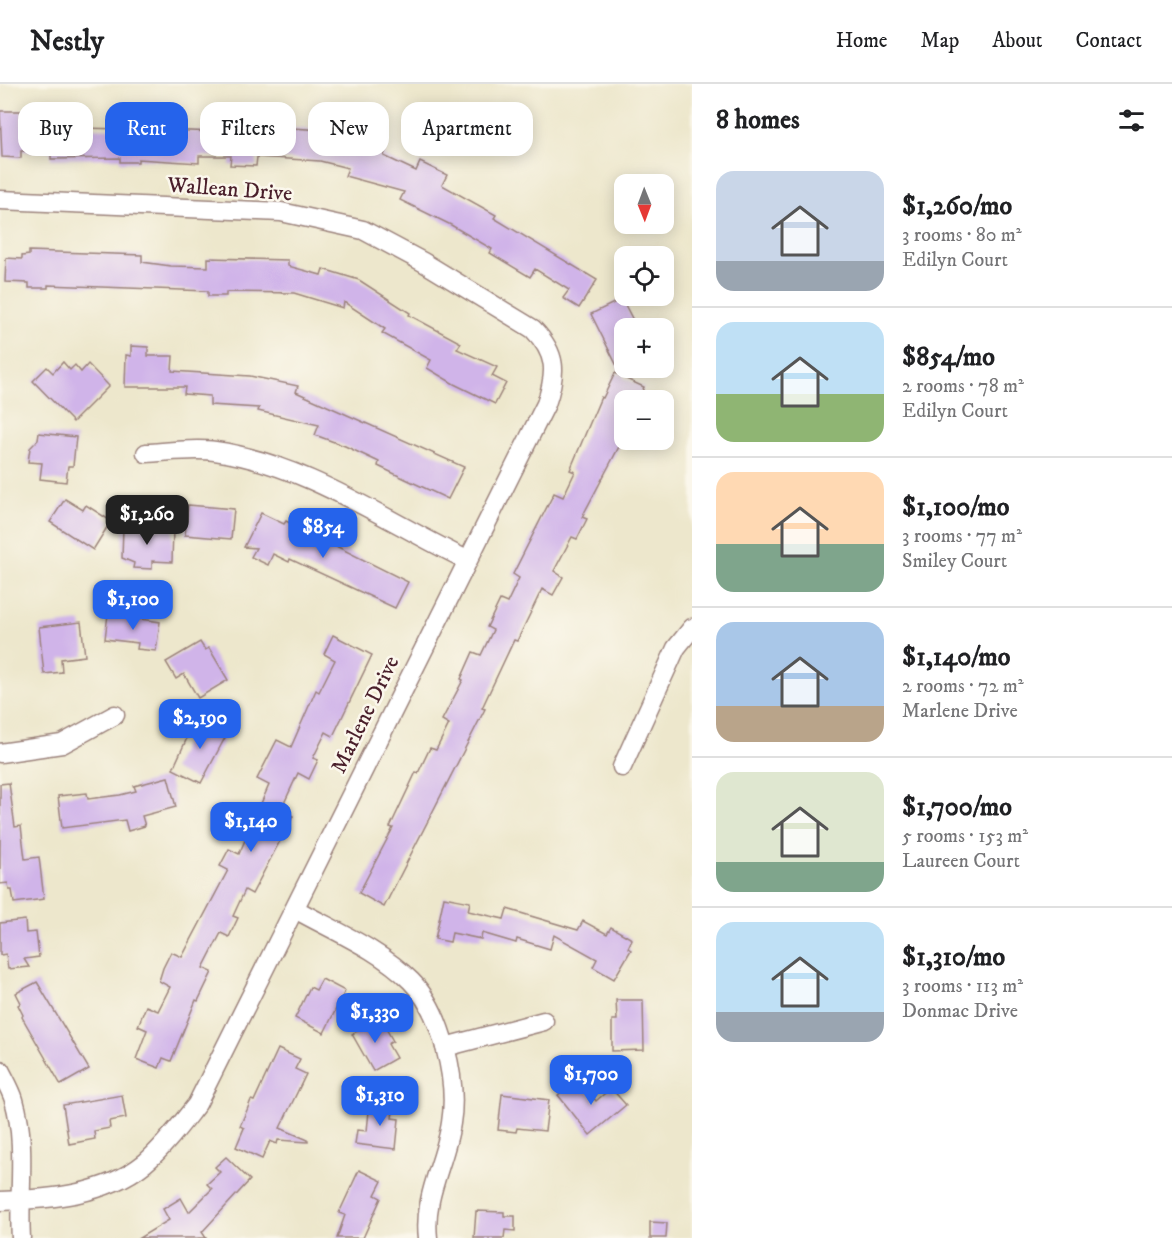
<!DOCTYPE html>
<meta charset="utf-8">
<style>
body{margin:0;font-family:"IM FELL DW Pica",serif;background:#f2f2f2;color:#202124;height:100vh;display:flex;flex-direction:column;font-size:22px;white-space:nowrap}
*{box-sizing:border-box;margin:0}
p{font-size:20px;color:#757577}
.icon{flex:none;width:33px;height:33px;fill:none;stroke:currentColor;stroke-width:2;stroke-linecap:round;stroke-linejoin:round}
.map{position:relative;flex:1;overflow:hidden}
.side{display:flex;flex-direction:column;background:#fff;width:480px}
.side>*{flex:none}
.hud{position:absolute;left:18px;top:18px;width:570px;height:54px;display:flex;gap:12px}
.needle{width:39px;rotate:179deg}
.controls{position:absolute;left:614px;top:90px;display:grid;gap:12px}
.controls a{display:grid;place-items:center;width:60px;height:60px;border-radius:12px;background:#fff;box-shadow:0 3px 15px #0003;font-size:30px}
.price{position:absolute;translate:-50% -51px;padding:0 14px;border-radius:12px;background:#2563eb;color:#fff;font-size:20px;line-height:39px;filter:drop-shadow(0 2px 3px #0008)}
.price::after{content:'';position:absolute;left:50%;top:36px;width:18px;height:14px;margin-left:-9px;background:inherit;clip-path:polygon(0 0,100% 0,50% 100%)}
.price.active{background:#222;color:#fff}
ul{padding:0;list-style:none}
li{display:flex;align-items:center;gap:18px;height:150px;padding:0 24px}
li+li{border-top:2px solid #e0e0e0}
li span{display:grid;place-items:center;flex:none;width:168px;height:120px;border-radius:18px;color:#555}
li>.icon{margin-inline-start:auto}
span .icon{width:72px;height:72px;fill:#fffc;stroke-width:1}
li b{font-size:26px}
h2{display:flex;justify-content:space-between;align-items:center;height:72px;padding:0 24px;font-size:26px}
.chip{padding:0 21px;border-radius:18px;background:#fff;box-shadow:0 3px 15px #0003;font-size:21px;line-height:54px}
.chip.active{background:#2563eb;color:#fff}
header{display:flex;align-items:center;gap:36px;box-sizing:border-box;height:84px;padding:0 30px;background:#fff;border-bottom:2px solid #e0e0e0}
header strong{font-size:28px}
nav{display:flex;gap:33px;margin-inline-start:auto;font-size:21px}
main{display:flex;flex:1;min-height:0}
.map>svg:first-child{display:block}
.building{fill:#d0b4e9}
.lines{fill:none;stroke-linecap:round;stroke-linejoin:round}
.minor-casing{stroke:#9c837c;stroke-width:21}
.minor{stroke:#fff;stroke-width:18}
.labels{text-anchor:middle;stroke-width:5;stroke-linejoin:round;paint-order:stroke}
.street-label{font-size:22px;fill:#4a1f2b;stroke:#fbf7ec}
</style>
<header>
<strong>Nestly</strong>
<nav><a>Home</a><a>Map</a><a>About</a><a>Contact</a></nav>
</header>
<main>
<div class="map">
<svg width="692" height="1154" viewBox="0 0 692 1154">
<rect width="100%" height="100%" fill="#fbf7ec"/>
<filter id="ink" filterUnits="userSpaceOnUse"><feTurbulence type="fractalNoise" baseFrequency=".0167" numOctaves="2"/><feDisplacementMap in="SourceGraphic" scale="12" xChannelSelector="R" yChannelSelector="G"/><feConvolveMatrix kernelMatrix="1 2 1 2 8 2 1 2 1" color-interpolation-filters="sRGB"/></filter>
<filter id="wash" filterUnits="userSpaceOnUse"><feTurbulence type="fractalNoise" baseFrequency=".008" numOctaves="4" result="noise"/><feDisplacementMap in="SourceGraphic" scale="24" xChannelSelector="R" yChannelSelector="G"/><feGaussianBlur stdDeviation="1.35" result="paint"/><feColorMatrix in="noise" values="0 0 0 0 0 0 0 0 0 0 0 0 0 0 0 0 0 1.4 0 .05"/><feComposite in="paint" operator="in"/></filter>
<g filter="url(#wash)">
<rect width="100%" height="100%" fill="#ede7cc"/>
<g id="blocks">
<g class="building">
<path d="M0,27H22V41L52,42L53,27H67V42L82,44L122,45L123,40H139V45L216,48L242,49V44L275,43L323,46V51L366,63L368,55L387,60L384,72L416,87L420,78L447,91L442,101L496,131L494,134L597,196L579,224L563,214L569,206L535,185L530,193L490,169L492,165L451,141L400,116L404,108L345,92L348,84L320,77L257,73L256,82L230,81L231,72H199V79L138,75V78H120V74L51,75V67H21V74L2,73Z"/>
<path d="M29,167L142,171V178L171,182L208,183V174L288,176V182L321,191L323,185L359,196L410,229L409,231L461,259L457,265L497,283L492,292L506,299L495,320L454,300L427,284L431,276L382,249L385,245L344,218L343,224L294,209L226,208V212H208V207L48,201V204H29V199L5,198L6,174L22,175V172L29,171Z"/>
<path d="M622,215L637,244H624V294L644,303L638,316H624V345L619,356L622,357L582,433L587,435L577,455L572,453L554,487L563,493L553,511L542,505L517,557L514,556L482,624L485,625L384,823L359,809L393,744L390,743L416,688L418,689L430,664L436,666L449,640L442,636L463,596L461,595L473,568L481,571L493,546L487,543L500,516L507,519L519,494L513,490L554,409L563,413L575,388L570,386L601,313L603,314L615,289L622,292L591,230Z"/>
<path d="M131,262L148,263V272H173L172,287L250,292L298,302L296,308L464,383L448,415L378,382L379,378L345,362L315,351L319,341L258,327L259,324L210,321V312L184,310L185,303H125L126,271L131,272Z"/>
<path d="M63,278L70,286L75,281L81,288L88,280L109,302L73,338L33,297L47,283L53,289Z"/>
<path d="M39,349L76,353L73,382H68L66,398L40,395L42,379L28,378L30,364L38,356Z"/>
<path d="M65,415L83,426L86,421L111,437L93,466L50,438Z"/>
<path d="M188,421L234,425L231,455L185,451Z"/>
<path d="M261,429L284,440L286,437L408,498L395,524L290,475L289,478L273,470L268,481L251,473L256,464L244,463Z"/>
<path d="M123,443L173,445L172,478L152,477V485L133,484L134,479L122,474Z"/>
<path d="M108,530L160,538L156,567L137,565L138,559L105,555Z"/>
<path d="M81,538L85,572L61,575L62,588L44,590L39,543Z"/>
<path d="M333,551L372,571L333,652L326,648L313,674L318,676L309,695L298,689L281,726L293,732L252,810L245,806L233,832L238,834L229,853L221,849L203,884L212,888L198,917L196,916L171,977L163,974L159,984L136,975L147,946L138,942L146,922L158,927L170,903L159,897L163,884L171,868L182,873L228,786L220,782L229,765L239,770L269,701L257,695L277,656L291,663L316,606L319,608L335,576L324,570Z"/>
<path d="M200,558L205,566L209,564L228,596L198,614L184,590L176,595L166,578Z"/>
<path d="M197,632L228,648L201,699L173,685Z"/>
<path d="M168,693L176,723L142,732L145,742L128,747L125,736L62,744L58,712L87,709L88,715L120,711L136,707L134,702Z"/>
<path d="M9,699L15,743L21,742L25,775L39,773L44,815L14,819L12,806H9L8,799L0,800V700Z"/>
<path d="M444,813L470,818L468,827L504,835L507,825L578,846L583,837L607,850L611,843L632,855L628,864L631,866L614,895L593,883L597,875L554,851L550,865L517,855L516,859L482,849L481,855L452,849L450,858L435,855Z"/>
<path d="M25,836L26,849L36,848L39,873L24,875L29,883L8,885L6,870L0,871V839Z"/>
<path d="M322,895L345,907L324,949L295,934L310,903L316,906Z"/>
<path d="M37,898L89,985L61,1001L22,933L23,931L18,921L21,919L16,909Z"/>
<path d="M616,916H643L644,966L612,967V936H617Z"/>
<path d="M380,934L393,957L388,960L396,974L373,987L352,950Z"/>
<path d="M278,965L300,975L295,985L306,990L280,1044L308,1056V1058L278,1056L277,1060L270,1057L262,1075L236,1063L244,1044L240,1042L247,1026L251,1016L254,1017Z"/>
<path d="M578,995L596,1017L611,1004L626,1021L590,1051L558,1011Z"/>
<path d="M502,1010L549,1016L545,1047L517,1044L516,1048L498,1046Z"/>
<path d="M122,1011L126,1034L109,1037L110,1044L94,1047L95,1055L69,1060L63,1021Z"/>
<path d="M370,1017L394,1020L392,1034L399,1035L396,1065L355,1060L357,1046L367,1047Z"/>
<path d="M226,1073L250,1096L202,1148L206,1154H139L169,1136L163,1125L181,1114L189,1128L212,1105L207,1100L220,1088L215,1083Z"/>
<path d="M359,1086L382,1097L375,1111L381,1114L363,1154H337L345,1131L339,1129Z"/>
<path d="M476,1127L504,1128V1132H515V1147L505,1146L504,1154H474Z"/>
<path d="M650,1138L667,1139L666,1154H650Z"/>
</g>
</g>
</g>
<g filter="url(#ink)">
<use href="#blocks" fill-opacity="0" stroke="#9c837c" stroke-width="1.5"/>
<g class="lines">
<defs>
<g id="minor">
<path d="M0,116L281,128L363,146L423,178L533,245C557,270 557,288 546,320L197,1020C181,1040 165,1062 145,1079C104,1112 49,1115 0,1117"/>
<path d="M146,369C168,368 193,364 215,367C306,380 386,437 467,476"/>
<path d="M0,669L62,660L115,631"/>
<path d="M622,683L676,564L692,544"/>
<path d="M295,825C334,847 379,865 411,897C442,928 458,997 451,1039C445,1079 423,1112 428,1154"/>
<path d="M445,963L544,937"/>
<path d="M0,986C5,996 11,1006 14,1016C27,1060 18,1108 21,1154"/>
</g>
</defs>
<use href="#minor" class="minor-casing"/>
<use href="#minor" class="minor"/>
</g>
</g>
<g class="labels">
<g class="street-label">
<text transform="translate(230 104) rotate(4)" y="8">Wallean Drive</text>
<text transform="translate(364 630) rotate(-64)" y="8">Marlene Drive</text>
</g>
</g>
</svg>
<div class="controls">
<a><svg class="needle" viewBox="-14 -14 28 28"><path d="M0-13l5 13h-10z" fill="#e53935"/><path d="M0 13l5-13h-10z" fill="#757577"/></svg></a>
<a><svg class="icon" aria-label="locate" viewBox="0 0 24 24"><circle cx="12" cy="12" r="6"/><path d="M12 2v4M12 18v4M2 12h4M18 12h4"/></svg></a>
<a>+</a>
<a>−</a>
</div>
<b class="price active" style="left:147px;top:462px">$1,260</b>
<b class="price" style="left:323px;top:475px">$854</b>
<b class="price" style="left:133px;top:547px">$1,100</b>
<b class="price" style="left:200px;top:666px">$2,190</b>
<b class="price" style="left:251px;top:769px">$1,140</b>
<b class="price" style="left:375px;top:960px">$1,330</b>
<b class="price" style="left:591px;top:1022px">$1,700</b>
<b class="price" style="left:380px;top:1043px">$1,310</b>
<div class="hud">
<a class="chip">Buy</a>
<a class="chip active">Rent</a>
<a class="chip">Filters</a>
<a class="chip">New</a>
<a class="chip">Apartment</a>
</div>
</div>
<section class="side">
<h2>8 homes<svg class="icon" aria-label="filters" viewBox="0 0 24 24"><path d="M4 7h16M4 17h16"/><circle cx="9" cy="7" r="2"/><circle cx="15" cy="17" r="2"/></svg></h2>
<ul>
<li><span style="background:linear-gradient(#c9d6e8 75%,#9aa5b1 0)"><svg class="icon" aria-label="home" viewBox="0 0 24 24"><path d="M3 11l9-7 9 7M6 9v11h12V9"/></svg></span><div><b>$1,260/mo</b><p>3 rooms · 80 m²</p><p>Edilyn Court</p></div></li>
<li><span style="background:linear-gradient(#bfe0f5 60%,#8fb573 0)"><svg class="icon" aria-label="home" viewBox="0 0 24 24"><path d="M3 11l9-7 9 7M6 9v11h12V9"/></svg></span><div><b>$854/mo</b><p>2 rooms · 78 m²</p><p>Edilyn Court</p></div></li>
<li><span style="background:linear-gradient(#ffd9b3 60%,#7fa58c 0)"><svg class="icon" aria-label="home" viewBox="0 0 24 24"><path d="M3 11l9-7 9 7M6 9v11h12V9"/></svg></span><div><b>$1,100/mo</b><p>3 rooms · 77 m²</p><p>Smiley Court</p></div></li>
<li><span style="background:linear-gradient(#a9c7e8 70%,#b9a48a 0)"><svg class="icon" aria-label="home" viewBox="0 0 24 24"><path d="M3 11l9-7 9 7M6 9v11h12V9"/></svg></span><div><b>$1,140/mo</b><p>2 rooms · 72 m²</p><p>Marlene Drive</p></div></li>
<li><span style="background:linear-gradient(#dfe7d0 75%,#7fa58c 0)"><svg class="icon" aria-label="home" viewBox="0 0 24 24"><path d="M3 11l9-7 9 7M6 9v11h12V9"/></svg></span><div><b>$1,700/mo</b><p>5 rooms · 153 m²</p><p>Laureen Court</p></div></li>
<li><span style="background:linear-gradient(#bfe0f5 75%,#9aa5b1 0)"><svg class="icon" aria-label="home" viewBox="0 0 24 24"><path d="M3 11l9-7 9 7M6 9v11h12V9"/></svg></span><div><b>$1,310/mo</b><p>3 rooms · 113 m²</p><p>Donmac Drive</p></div></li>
</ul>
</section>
</main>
